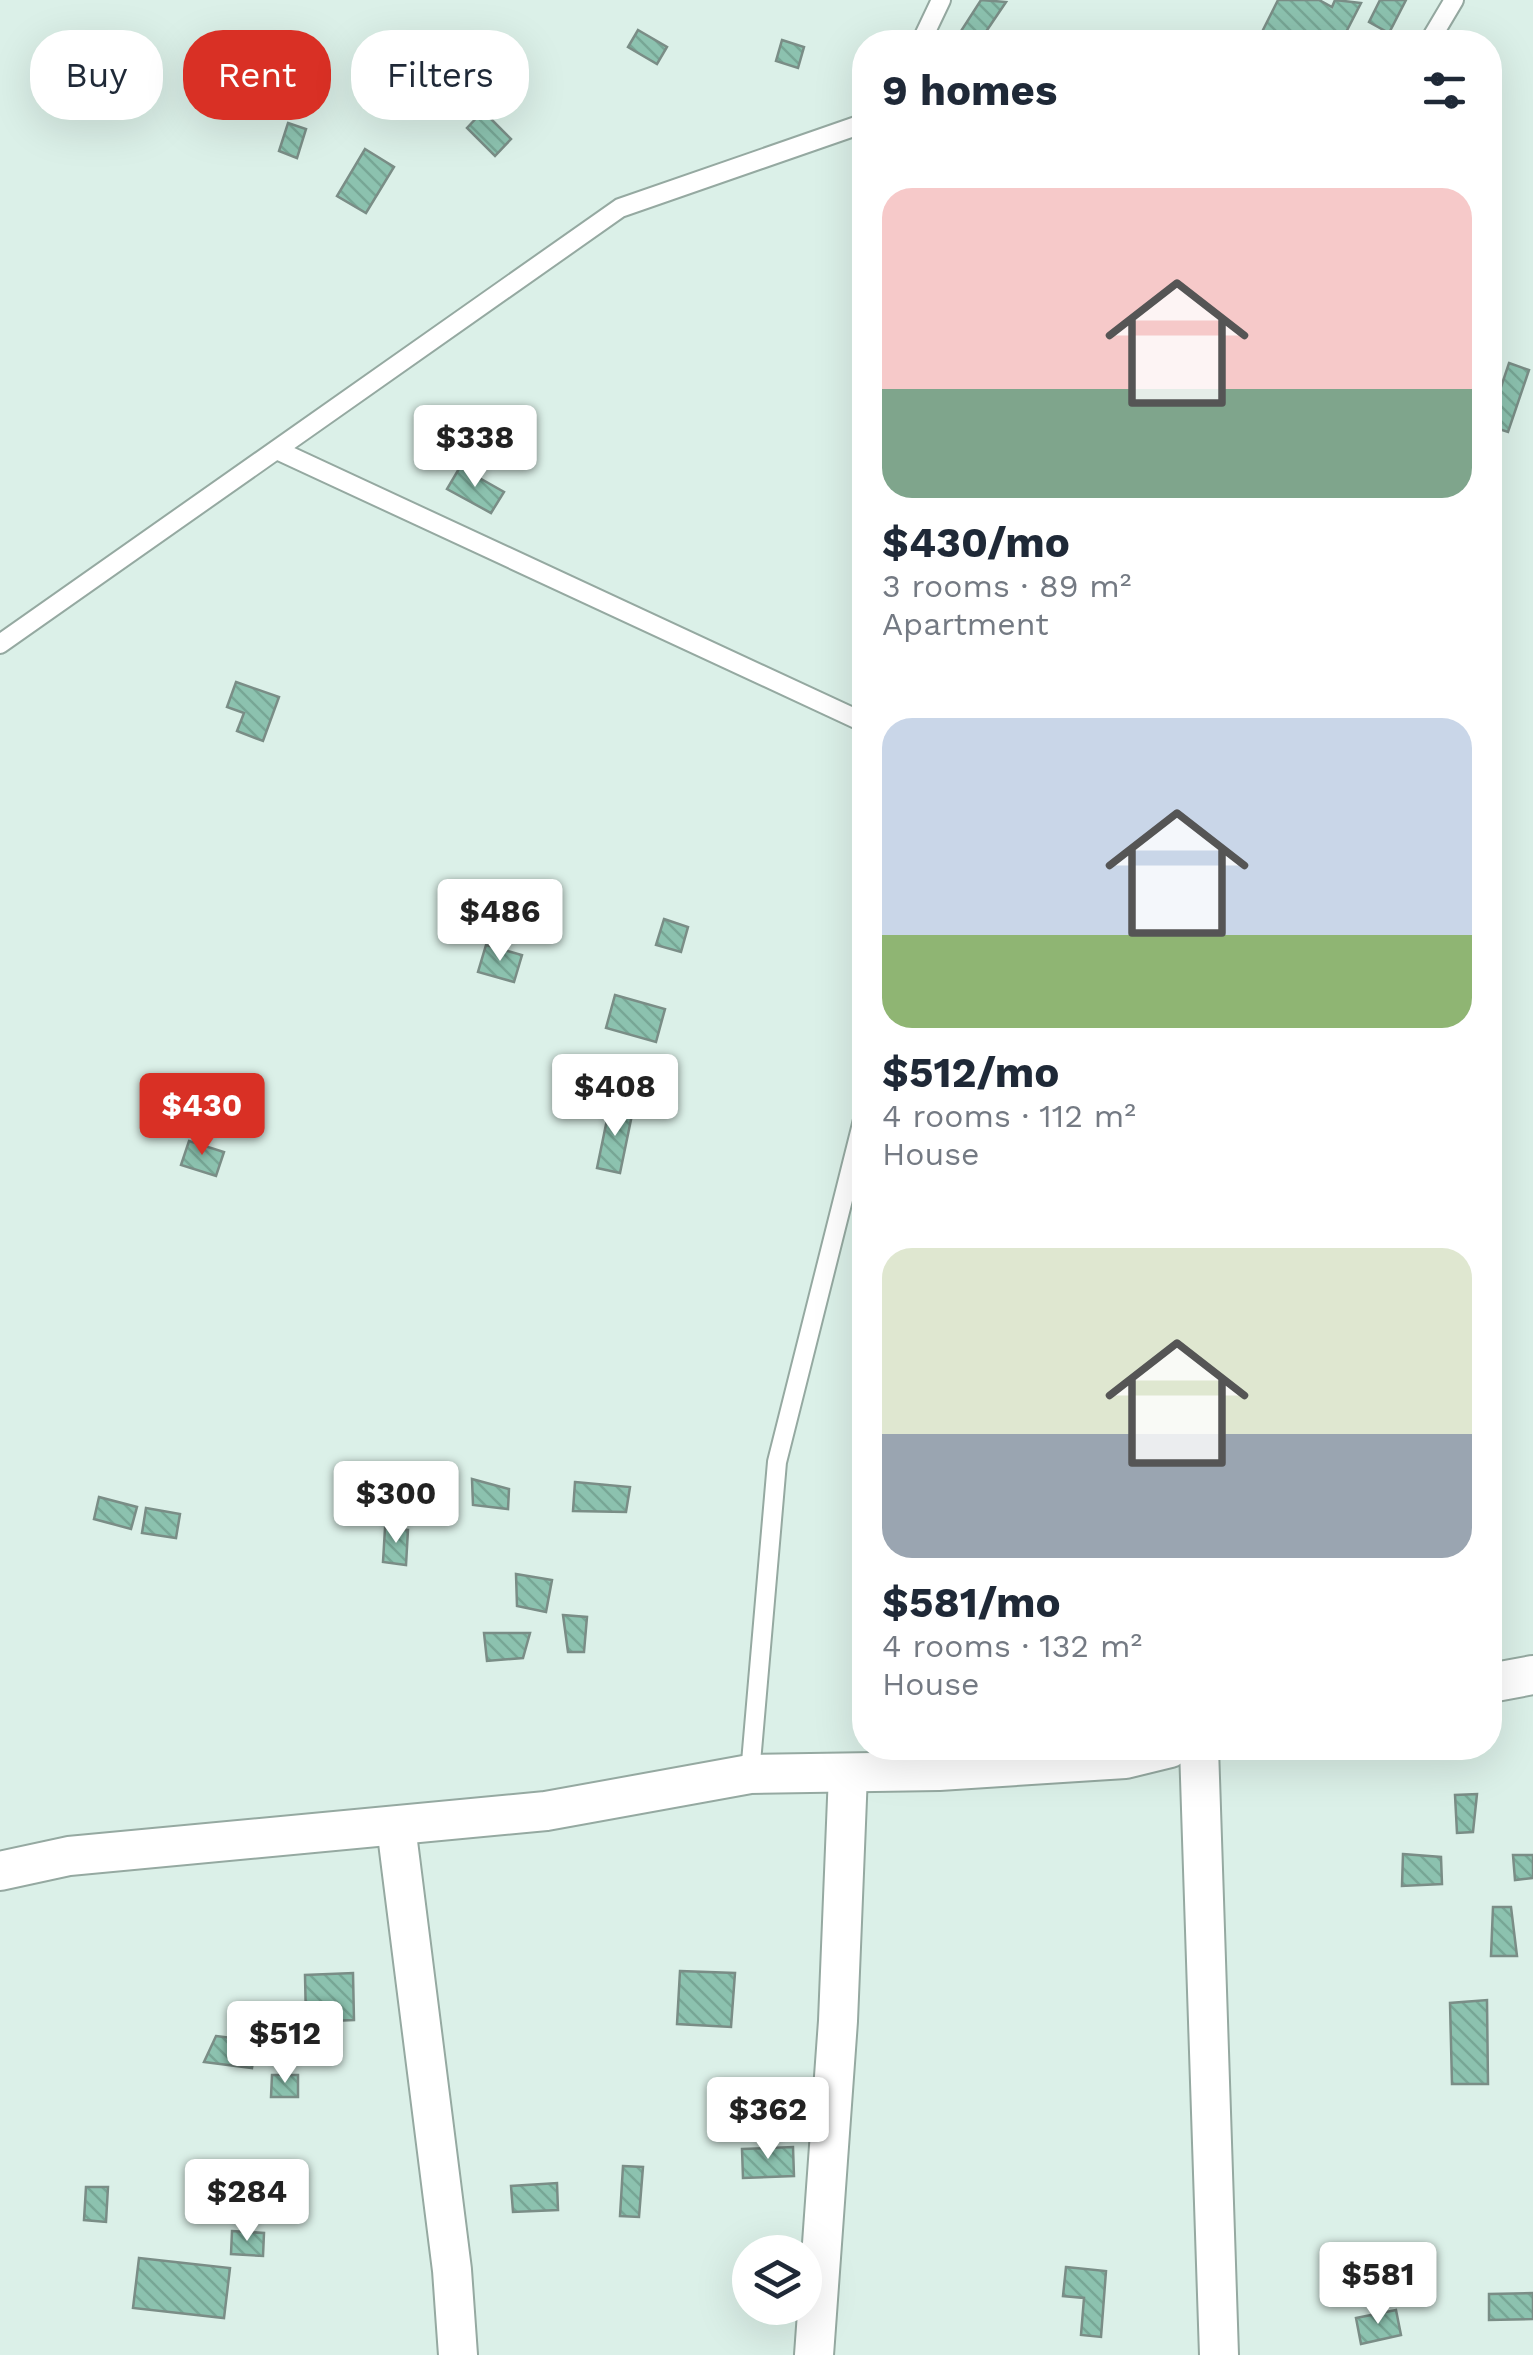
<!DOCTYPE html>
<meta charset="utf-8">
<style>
body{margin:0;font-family:"Work Sans",sans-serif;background:#f2f2f3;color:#1f2937;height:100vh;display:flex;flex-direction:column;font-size:38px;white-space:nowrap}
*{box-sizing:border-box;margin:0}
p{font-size:32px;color:#747a83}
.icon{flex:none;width:55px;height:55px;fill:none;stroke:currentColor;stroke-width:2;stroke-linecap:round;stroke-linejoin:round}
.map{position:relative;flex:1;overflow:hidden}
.panel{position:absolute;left:852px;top:30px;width:650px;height:1730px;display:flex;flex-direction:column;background:#fff;border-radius:40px;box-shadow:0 10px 40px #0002}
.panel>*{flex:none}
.hud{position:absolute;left:30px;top:30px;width:672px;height:90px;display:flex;gap:20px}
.controls{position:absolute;left:732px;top:2235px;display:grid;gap:20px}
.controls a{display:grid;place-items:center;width:90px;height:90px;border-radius:50%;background:#fff;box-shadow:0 10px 40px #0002;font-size:50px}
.price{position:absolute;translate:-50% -85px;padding:0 22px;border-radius:10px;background:#fff;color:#222;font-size:32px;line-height:65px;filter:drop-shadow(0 2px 5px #0008)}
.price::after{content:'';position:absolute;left:50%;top:60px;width:30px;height:22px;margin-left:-15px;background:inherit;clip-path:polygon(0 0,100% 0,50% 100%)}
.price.on{background:#d93025;color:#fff}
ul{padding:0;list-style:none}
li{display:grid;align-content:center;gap:20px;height:530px;padding:0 30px}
li span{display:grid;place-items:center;height:310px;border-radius:30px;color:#555}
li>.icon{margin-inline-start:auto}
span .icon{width:180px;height:180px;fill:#fffc;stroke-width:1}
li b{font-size:42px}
h2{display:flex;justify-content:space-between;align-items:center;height:120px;padding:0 30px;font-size:42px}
.pill{padding:0 35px;border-radius:40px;background:#fff;box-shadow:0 10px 40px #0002;font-size:35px;line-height:90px}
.pill.on{background:#d93025;color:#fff}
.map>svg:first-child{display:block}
.building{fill:url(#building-back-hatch);stroke:#7a8d86;stroke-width:2.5}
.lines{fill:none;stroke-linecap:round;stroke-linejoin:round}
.service-casing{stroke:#95a9a1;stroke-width:22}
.minor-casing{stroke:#95a9a1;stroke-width:42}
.service{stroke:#fff;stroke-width:18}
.minor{stroke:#fff;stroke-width:38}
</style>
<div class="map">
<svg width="1533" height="2355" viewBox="0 0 1533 2355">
<defs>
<pattern id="building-back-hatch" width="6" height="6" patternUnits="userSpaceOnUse" patternTransform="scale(2.5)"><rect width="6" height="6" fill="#8cc2af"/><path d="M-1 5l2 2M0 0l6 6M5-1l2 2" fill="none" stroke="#77a695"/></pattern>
</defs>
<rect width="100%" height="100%" fill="#dbf0e8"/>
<g class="building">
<path d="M981,0L1006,2L979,42L961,31Z"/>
<path d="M1278,0H1319L1332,7L1335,0L1361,3L1341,42H1282L1262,32Z"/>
<path d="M1380,0H1406L1389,33L1369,22Z"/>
<path d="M638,30L667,47L657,64L628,47Z"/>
<path d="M782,40L804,47L798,68L776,61Z"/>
<path d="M381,45L399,54L390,71L373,61Z"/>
<path d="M483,111L511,139L495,156L467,128Z"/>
<path d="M288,123L306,129L297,158L279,151Z"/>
<path d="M365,149L394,167L366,213L337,196Z"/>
<path d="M1509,363L1529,370L1508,432L1490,426V396L1497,399Z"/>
<path d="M460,467L504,492L491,513L447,489Z"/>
<path d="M236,682L279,697L263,741L237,731L244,713L227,707Z"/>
<path d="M664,919L688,927L681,952L656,945Z"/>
<path d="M486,945L522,955L514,982L478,972Z"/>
<path d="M615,995L665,1009L656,1042L606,1028Z"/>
<path d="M610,1105L633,1110L620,1173L597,1168Z"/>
<path d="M189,1141L224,1152L216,1176L181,1165Z"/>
<path d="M472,1479L509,1489L508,1509L473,1505Z"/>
<path d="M575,1482L630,1487L626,1512L573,1511Z"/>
<path d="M343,1494L400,1496L399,1522L342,1520Z"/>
<path d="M99,1497L137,1507L131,1529L94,1519Z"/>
<path d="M146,1508L180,1514L176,1538L142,1533Z"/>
<path d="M385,1528L408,1530L406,1565L383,1562Z"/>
<path d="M516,1574L552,1580L546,1612L517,1606Z"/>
<path d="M563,1615L587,1617L584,1652H568Z"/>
<path d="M484,1633H530L523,1658L487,1661Z"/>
<path d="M1477,1794L1473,1832L1457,1833L1455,1795Z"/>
<path d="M1403,1854L1441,1857L1442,1884L1402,1886Z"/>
<path d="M1513,1855H1533V1878L1515,1880Z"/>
<path d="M1493,1907H1511L1517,1956H1491Z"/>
<path d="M680,1971L735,1973L731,2027L677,2024Z"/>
<path d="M353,1973L354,2020L306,2022L305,1975Z"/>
<path d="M1487,2000L1488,2084H1452L1450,2003Z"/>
<path d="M216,2036L256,2041L252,2068L204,2062Z"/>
<path d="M272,2075H298V2097H271Z"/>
<path d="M793,2147L794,2176L743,2178L742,2149Z"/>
<path d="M623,2166L643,2167L639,2217L620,2216Z"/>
<path d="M557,2183L558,2210L513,2212L511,2186Z"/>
<path d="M86,2187H108L106,2222L84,2220Z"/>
<path d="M232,2231L264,2233L263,2256L231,2254Z"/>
<path d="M139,2258L230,2268L224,2318L133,2308Z"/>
<path d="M1066,2267L1106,2271L1101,2337L1081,2335L1084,2298L1063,2296Z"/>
<path d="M1533,2293V2319L1489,2320V2294Z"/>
<path d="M1396,2310L1401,2335L1361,2344L1356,2318Z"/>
</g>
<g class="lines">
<defs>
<g id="service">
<path d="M921,42L941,0"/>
<path d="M1429,42L1454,0"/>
<path d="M277,450L865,723"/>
<path d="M0,644L620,208L865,123"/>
<path d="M750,1774L777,1462L865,1112"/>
</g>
<g id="minor">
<path d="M1490,1683L1533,1675"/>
<path d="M1199,1748L1219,2355"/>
<path d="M396,1826L452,2270L458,2355"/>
<path d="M0,1871L69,1856L546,1811L750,1774L939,1771L1125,1759L1170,1748"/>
<path d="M814,2355L838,2021L848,1774"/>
</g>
</defs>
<use href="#service" class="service-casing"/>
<use href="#minor" class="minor-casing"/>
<use href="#service" class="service"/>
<use href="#minor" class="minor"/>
</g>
</svg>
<div class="controls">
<a><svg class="icon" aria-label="layers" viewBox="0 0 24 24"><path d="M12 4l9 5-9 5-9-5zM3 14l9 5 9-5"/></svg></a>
</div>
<b class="price" style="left:475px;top:490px">$338</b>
<b class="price" style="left:500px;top:964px">$486</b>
<b class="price" style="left:615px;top:1139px">$408</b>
<b class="price on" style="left:202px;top:1158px">$430</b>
<b class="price" style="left:396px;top:1546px">$300</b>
<b class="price" style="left:285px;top:2086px">$512</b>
<b class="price" style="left:768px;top:2162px">$362</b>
<b class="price" style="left:247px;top:2244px">$284</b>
<b class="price" style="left:1378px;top:2327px">$581</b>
<div class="hud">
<a class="pill">Buy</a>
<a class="pill on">Rent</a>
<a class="pill">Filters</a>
</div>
<section class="panel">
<h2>9 homes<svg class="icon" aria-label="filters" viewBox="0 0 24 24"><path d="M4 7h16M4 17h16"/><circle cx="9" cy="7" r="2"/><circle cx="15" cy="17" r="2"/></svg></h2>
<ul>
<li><span style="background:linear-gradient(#f6c9c9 65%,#7fa58c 0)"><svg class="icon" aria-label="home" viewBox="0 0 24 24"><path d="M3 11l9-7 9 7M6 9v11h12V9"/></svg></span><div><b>$430/mo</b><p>3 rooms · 89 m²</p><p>Apartment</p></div></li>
<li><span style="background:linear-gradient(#c9d6e8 70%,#8fb573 0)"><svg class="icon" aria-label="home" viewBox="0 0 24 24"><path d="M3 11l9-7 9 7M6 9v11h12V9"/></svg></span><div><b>$512/mo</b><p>4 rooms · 112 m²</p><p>House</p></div></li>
<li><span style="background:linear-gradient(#dfe7d0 60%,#9aa5b1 0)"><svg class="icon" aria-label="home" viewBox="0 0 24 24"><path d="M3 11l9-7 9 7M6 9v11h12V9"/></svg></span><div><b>$581/mo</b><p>4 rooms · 132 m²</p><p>House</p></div></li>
</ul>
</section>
</div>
